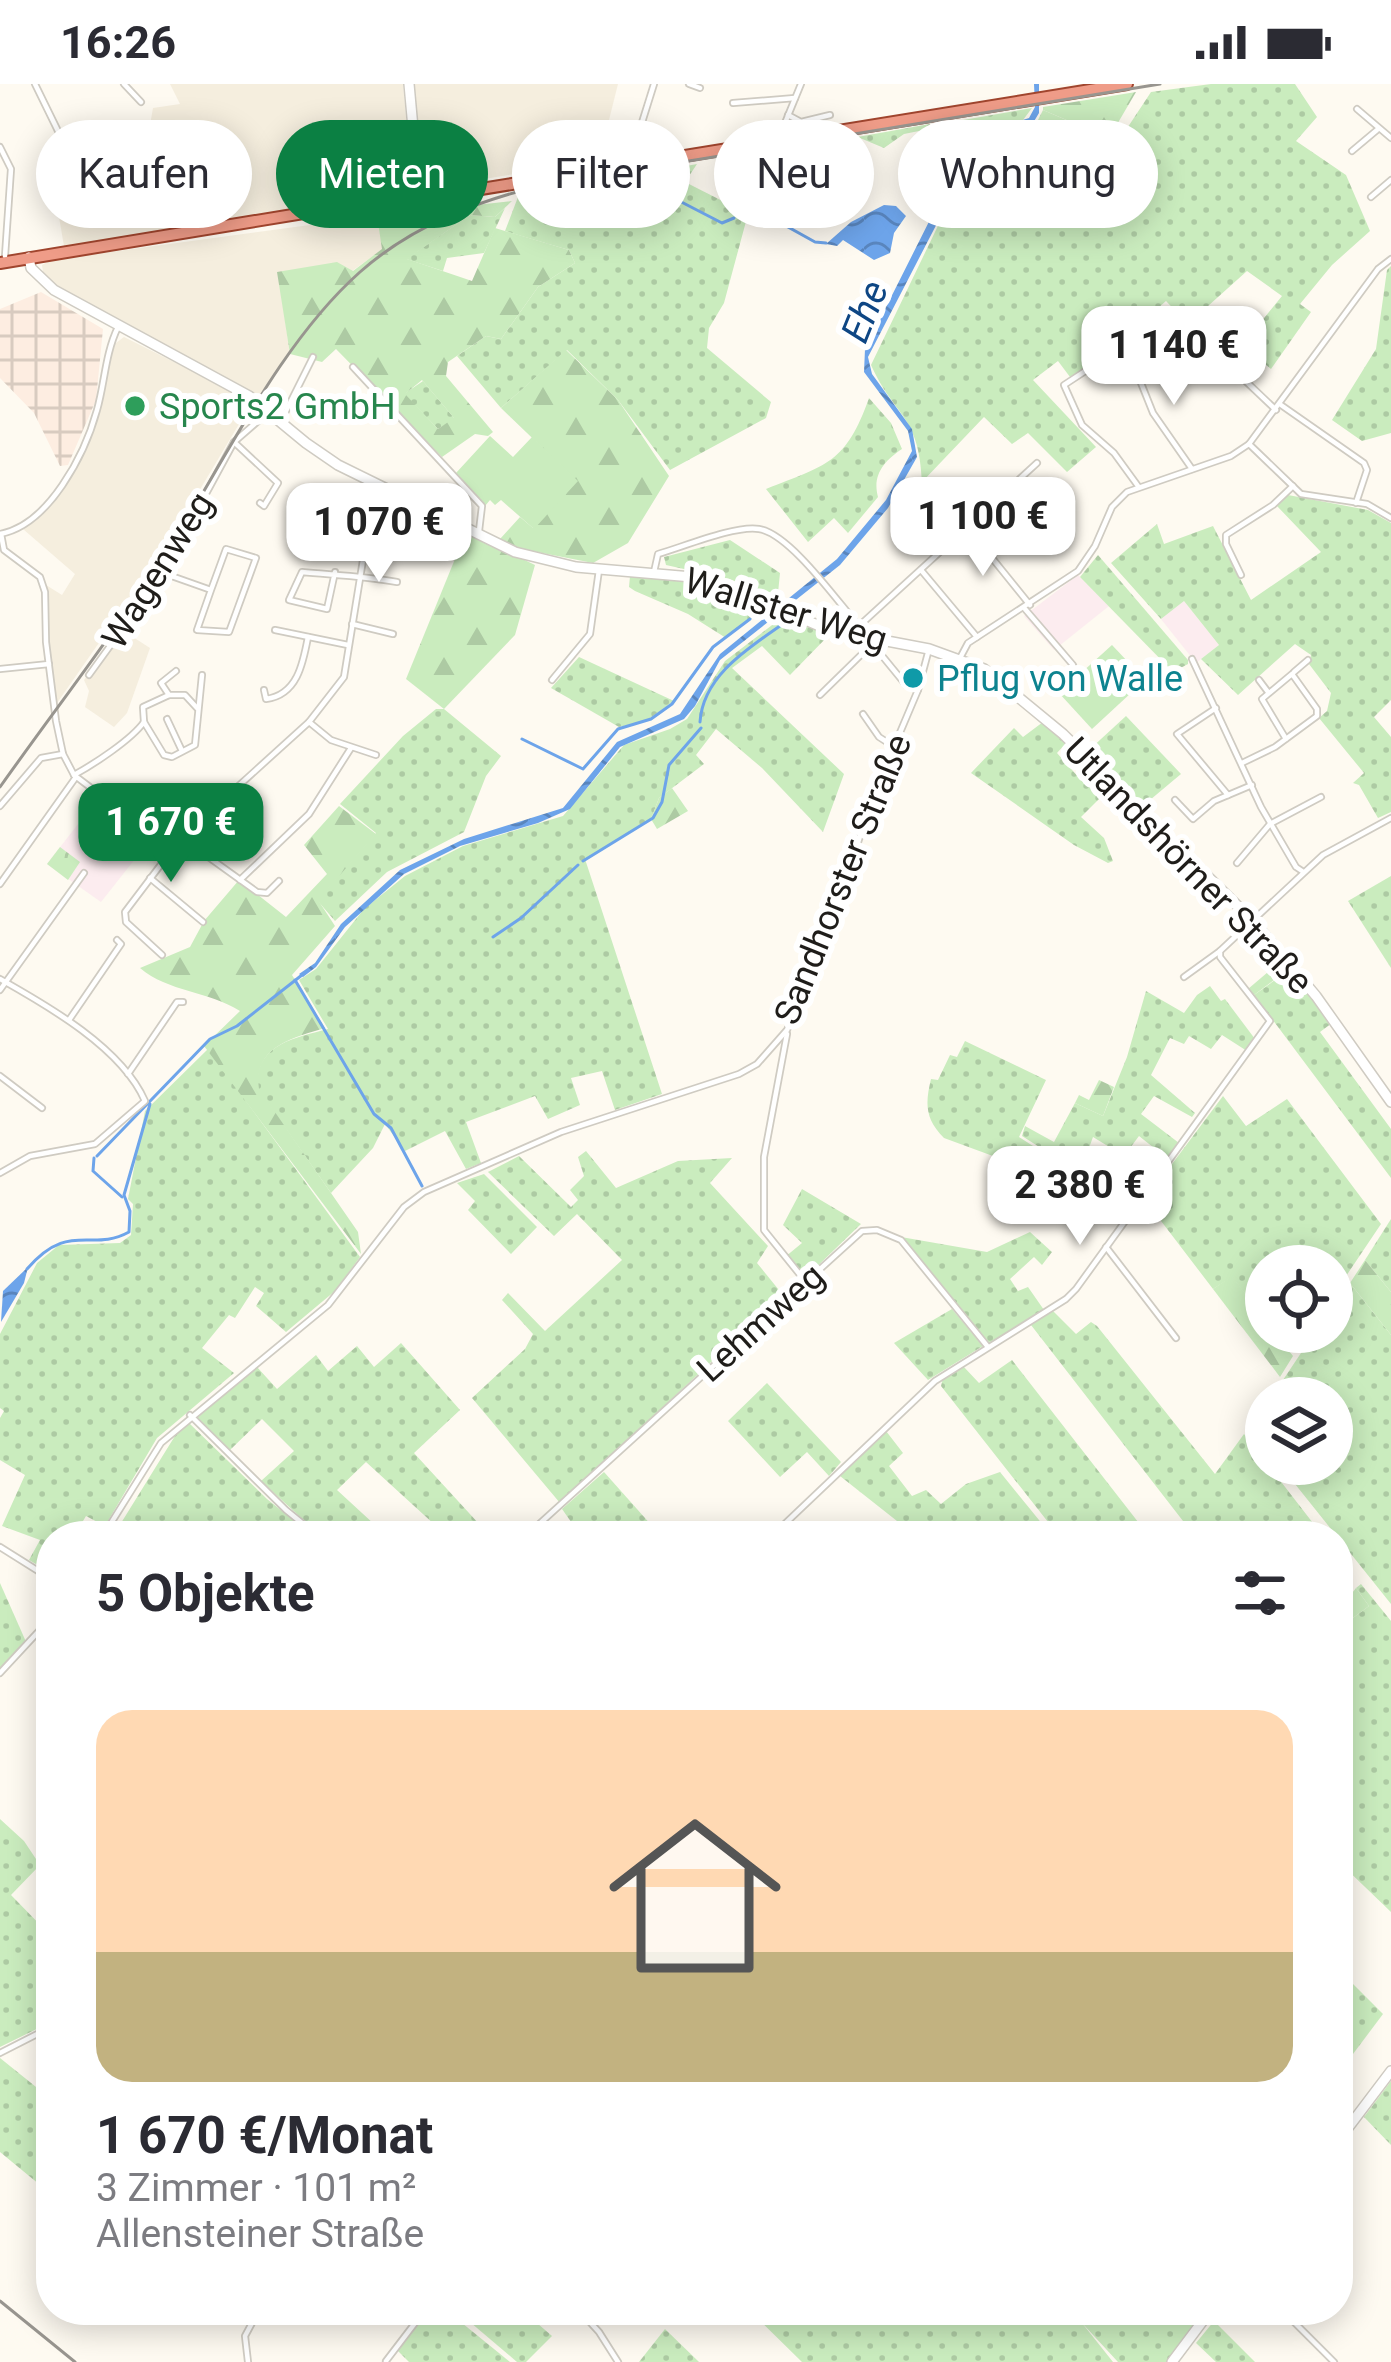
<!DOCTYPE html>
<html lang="de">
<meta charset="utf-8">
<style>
body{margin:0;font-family:Roboto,sans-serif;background:#f2f2f3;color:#2b2b33;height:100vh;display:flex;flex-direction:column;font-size:45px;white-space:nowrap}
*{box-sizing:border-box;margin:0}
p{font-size:39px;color:#7c7c81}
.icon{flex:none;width:66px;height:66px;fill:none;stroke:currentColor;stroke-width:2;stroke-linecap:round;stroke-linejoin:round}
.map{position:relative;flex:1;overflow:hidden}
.drawer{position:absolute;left:36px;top:1437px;width:1317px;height:804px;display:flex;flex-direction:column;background:#fff;border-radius:48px;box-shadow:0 6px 30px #0003}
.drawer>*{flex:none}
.hud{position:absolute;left:36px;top:36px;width:1320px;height:108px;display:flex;gap:24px}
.controls{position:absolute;left:1245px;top:1161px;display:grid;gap:24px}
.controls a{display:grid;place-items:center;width:108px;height:108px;border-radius:50%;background:#fff;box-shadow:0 6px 30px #0003;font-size:60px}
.price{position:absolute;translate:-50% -102px;padding:0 27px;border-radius:24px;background:#fff;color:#222;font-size:39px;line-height:78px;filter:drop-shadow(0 3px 6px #0008)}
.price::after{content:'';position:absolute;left:50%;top:72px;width:36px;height:27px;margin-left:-18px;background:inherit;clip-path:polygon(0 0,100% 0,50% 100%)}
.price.selected{background:#0b8043;color:#fff}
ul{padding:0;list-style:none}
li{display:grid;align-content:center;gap:24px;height:636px;padding:0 60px}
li+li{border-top:3px solid #e1e1e2}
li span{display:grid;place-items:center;height:372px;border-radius:36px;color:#555}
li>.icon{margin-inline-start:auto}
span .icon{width:216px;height:216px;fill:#fffc;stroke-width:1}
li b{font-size:51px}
h2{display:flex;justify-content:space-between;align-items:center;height:144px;padding:0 60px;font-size:51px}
.chip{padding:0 42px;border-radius:54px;background:#fff;box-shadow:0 6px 30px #0003;font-size:42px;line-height:108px}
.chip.selected{background:#0b8043;color:#fff}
.status{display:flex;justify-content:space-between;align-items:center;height:84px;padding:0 60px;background:#fff;direction:ltr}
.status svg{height:33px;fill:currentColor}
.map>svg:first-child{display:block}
.built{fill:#f5eede}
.industrial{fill:url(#industrial-grid)}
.education{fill:#fcecef}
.grass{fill:url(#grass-dots)}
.forest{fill:url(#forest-firs);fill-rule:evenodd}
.park{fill:url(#park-crowns)}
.pitch{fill:#caecbe}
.water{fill:url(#water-waves)}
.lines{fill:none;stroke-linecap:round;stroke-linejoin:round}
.stream{stroke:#6da4ea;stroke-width:3}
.street-casing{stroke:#cfcbc2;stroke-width:8}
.secondary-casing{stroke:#cfcbc2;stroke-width:12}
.primary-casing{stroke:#a0452e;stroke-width:14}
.street{stroke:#fff;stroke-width:4.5}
.secondary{stroke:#fff;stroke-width:9}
.primary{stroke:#ef9c88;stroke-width:10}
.rail{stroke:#98958f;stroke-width:3}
.leisure-dot{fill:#2e9e5b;stroke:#fff;stroke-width:4.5}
.culture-dot{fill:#0f9aa8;stroke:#fff;stroke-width:4.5}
.labels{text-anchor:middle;stroke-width:12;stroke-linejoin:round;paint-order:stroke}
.leisure-label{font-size:36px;fill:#27864d;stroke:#fff;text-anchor:start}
.street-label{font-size:36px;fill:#1f1d1a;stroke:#fff}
.culture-label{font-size:36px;fill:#0d838f;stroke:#fff;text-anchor:start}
.water-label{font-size:39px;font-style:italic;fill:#0e4684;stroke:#fff}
</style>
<div class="status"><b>16:26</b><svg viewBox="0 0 49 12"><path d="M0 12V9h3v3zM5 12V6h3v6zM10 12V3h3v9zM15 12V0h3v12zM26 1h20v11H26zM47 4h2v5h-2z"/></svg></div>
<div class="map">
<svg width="1391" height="2278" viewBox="0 0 1391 2278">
<defs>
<pattern id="industrial-grid" width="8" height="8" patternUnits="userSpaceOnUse" patternTransform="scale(3)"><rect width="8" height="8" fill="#fdede1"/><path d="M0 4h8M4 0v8" fill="none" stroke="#d8cbc0"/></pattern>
<pattern id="grass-dots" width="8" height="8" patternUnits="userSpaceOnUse" patternTransform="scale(3)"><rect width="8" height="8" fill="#caecbe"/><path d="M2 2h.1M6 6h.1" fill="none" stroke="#adcaa3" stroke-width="1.8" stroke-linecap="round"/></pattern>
<pattern id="forest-firs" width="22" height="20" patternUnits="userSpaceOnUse" patternTransform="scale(3)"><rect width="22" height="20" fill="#caecbe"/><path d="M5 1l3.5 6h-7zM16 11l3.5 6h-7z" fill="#adcaa3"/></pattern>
<pattern id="park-crowns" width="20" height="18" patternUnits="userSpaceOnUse" patternTransform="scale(3)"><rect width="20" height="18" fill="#caecbe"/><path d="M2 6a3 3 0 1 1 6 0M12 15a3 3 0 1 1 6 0" fill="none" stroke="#adcaa3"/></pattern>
<pattern id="water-waves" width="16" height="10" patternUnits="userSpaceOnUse" patternTransform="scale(3)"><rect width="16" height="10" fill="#6da4ea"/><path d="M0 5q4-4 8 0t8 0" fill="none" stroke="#5985bd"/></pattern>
</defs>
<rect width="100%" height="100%" fill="#fefaf1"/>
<g class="built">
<path d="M170,0H403L412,101L393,109L64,162L59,133L94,98L124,77L135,93L164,74L148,52L153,24L180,20Z"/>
<path d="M413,0H618L599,76L478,96L428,98L419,63Z"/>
<path d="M377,132L383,165L352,187L278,188L290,270L258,315L70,214L43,188L42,181L51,176Z"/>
<path d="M124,253L244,313L251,320L165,464L57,619L48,559L46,501L62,511L75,490L23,445L48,423L69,392L101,322L112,262Z"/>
<path d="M122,546L150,564L127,629L114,643L85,623L89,607L84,596Z"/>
</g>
<path class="industrial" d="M41,208L103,245L96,316L68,381L60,382L34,329L0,294V225Z"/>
<g class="education">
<path d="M1078,491L1109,522L1054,566L1024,532Z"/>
<path d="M1184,517L1219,561L1196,579L1161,535Z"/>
<path d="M89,726L124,752L127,747L146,761L101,818L47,780Z"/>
</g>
<g class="grass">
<path d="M1211,0H1295L1317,33L1296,57L1346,91L1370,147L1332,181L1300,220L1311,228L1271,285L1255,272L1256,244L1282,212L1247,187L1188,240L1166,217L1124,254L1086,273L1089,281L1070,293L1058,277L1033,296L1096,363L1067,388L1028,349L1012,360L984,333L922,398C919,330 895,334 871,281L973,69L992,53L1035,42L1043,26L1118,58L1151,8Z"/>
<path d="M1032,24L1023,36L979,49L969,41L940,40Z"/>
<path d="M930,40L929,45L904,50L884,64L860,54L824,59Z"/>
<path d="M697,80L685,98L748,130L724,219L709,244L707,264L771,318L766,334L670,386L618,316L567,266L501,324L457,272L486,252L501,255L538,203L575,179L569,166L505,147L518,113Z"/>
<path d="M505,124L484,169L447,174L443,187L406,175L470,131L495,133Z"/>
<path d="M1391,182V349L1362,357L1332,336L1376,265L1387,186Z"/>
<path d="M423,297L455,335L438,345L404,310Z"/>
<path d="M869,314L891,339L902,365C884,377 872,391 878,413L848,449L834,434L808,458L766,405C827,381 846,379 869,314Z"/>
<path d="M1288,411L1368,426L1391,439V616L1374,633L1391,653V728L1378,734L1359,701L1353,699L1364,689L1319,634L1327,627L1331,609L1309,580L1311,571L1295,560L1238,611L1201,575L1219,561L1184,517L1161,535L1111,479L1157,440L1164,460L1213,442L1251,516L1321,468L1277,422Z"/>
<path d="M730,456L780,489L778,509L773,511L729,495L666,481L664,473Z"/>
<path d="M1098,471L1188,576V580L1173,588L1080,493Z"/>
<path d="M630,492C669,495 734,497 761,527L726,554L688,530L635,507L629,503Z"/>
<path d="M784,532L830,550L790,591L762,562L732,584L844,690L823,748L762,684L716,645L696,671L704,680L659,714L651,735L585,775L662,1010L615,1026L602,987L571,994L580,1021L548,1035L535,1012L466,1038L481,1079L466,1085L445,1047L405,1067L385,1040L373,1064L331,1109L258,1005C253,961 294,954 328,945L299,896L316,885L364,825L405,792L463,762L563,732L624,661L670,645L687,635L725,577Z"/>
<path d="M579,573L674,617L646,637L619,643L551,604Z"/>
<path d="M436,625H444L501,672L486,692L464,748L387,788L335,837L317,816L376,749L340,720L403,652Z"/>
<path d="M1126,632L1181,690L1144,721L1088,667Z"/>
<path d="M1043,638L1066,659L1057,669L1080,695L1092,686L1109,705L1081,733L1104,754L1113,777L1108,779L1074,761L971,689L1014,644L1023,653Z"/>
<path d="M1391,792V884L1348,817Z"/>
<path d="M1295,891L1332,939L1320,948L1391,1045V1094L1254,911L1275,896Z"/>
<path d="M1210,902L1221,917L1225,915L1255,955L1247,967L1222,951L1211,965L1189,952L1184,960L1170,954L1151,991L1195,1029L1192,1033L1154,1012L1141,1030L1179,1059L1168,1075L1139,1052L1124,1072L1093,1053L1086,1072L1118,1092L1120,1100L1113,1110L1022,1052L1025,1042L1054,1058L1075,1019L1103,1032L1127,973L1146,907L1184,929L1197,911Z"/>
<path d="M965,957L1046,996L1019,1053L1111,1112L1093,1129L1081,1130L1080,1134L1064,1122L1072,1101L944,1054C925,1035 925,1020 931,995L938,996L950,971L957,973Z"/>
<path d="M208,965L360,1173L335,1207L286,1248L256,1222L264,1209L255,1203L235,1234L229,1231L202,1264L234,1289L157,1354L105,1442L86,1432L74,1452H51V1489L29,1476L40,1456L2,1442L25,1391L0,1376V1334L4,1327L0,1324V1250L37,1179L59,1161L120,1159L131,1151L133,1120L128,1115L145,1027Z"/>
<path d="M1223,1012L1246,1042L1287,1015L1381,1140L1332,1213V1182H1266V1237L1232,1193L1213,1205L1145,1116Z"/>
<path d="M586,1067L616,1104L678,1077L732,1074L710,1099L768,1162L757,1179L783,1211L560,1419L472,1314L525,1265L533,1250L502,1216L508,1209L545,1247L622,1176L577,1130L554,1152L488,1088L519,1072L571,1123L578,1116L570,1106L584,1092L578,1073Z"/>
<path d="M484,1090L537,1143L511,1170L468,1126L475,1117L457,1099Z"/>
<path d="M802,1105L861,1140L805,1194L785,1173L802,1159L783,1141Z"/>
<path d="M1391,1135V1208L1365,1176Z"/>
<path d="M1030,1148L1052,1168L1042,1181L1034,1173L1010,1195L1018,1207L1028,1203L1044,1226L990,1260L901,1153L987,1168Z"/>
<path d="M1350,1199L1391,1251V1520L1279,1380H1332V1314H1298L1292,1306L1287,1314H1271L1315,1248H1332V1224Z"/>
<path d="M952,1225L983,1262L928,1296L894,1259Z"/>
<path d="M1053,1227L1076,1250L1091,1238L1097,1242L1215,1390L1244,1350L1323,1452H1173L1183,1437L1031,1241Z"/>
<path d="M401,1259L460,1326L414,1369L480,1441L469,1452H447L366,1378L337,1406L387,1452H321L261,1397L294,1367L262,1335L230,1366L195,1333L257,1283L277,1305L316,1271L328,1287L357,1262L374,1283Z"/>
<path d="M1012,1276L1149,1452H1059L941,1302L943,1294L963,1282L979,1299Z"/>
<path d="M767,1299L841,1378L829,1392L807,1368L780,1393L728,1337Z"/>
<path d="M188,1338L267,1415L313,1452H113L183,1339Z"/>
<path d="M886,1347L903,1369L889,1382L912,1412L926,1406L941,1420L966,1400L1000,1388L1052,1452H916L840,1392Z"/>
<path d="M604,1388L661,1452H581L562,1425Z"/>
<path d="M0,1499L27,1560L0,1585Z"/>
<path d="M1361,1500L1391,1537V1828L1338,1777V1545L1369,1522L1356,1504Z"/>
<path d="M0,1735L24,1757L40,1781L11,1811L51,1852V1938L0,1963Z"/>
<path d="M1338,1885L1383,1930L1338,1990Z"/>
<path d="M0,1974L51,2015V2110L0,2068Z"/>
<path d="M1391,1997V2061L1364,2033Z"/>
<path d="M429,2226H446L510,2278H409L396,2265Z"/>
<path d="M470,2226H522L552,2252L526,2278H517L464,2233Z"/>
<path d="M749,2226H1206L1167,2278H1118L1082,2239L1113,2278H802Z"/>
<path d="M1214,2237L1255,2278H1216L1196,2259Z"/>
<path d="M665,2245L699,2278H639Z"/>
</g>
<g class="forest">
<path d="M1136,8L1109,54L1043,26V23Z"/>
<path d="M512,117L495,133L470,131L407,175L472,197L495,144L569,166L575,179L538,203L501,255L486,252L448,278L446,292L493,348L488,352L475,350L442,373L336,265L322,278L290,270L277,188L337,178L353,187L382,165L377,132ZM422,296L454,334L438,345L405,310Z"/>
<path d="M566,266L618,316L669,392L628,459L593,479L522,465L500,455L520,433L533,444L577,397L501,324Z"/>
<path d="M466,448L535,481L515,551L444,625L406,595Z"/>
<path d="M672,704L688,727L657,745L651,735L659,714Z"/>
<path d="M339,722L376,750L318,816L335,842L292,891L325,944C292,954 253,963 259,1005L358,1148L361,1170L204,962L240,927C209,907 168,908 140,884L190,863L204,837L239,796L286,833L327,790L304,761Z"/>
<path d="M1271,862L1295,891L1280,902L1274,896L1254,911L1248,905L1268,888L1257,875Z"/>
<path d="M1099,996L1114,1003L1103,1032L1075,1019L1079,1011L1089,1016Z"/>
<path d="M1365,1176L1391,1208V1251L1350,1199Z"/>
<path d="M1232,1192L1266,1237V1248H1274L1293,1272L1280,1293L1213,1205Z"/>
<path d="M1356,1504L1369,1522L1338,1545V1527Z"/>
</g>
<path class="park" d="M60,763L80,778L68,796L47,780Z"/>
<g class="pitch">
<path d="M490,352L513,373L532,353L578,397L534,445L501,416L495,421L490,416L485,422L456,389Z"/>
<path d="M1112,561L1145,596L1092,645L1059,609Z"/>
</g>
<g class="water">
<path d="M1034,0H1039V29L1033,39L990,52L977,62L868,273L872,290L912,345L917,373L888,424L840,481L720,576L695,622L684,635L620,663L570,725L538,739L460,762L404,790L345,843L316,883L303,893L299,890L315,879L341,840L400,786L464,755L563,724L617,658L680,630L720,570L837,475L886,416L912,367L908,347L864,288L865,265L965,66L982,49L1029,34L1035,23Z"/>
<path d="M884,121L896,122L906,132L894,149L890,169L874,176L843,156L837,162L826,160L851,138Z"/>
<path d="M28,1183L24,1199L1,1238L3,1207Z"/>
</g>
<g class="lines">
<g class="stream">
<path d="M662,108L722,139L734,134"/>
<path d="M761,128L815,158L826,159"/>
<path d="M700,638C703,590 752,562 787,537"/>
<path d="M522,655L583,685L618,645L651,635L672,620L713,563L750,535"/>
<path d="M583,777L653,734L662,718L669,681L701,644"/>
<path d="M493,853L521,834L578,781"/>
<path d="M295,896L374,1030L391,1044L422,1102"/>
<path d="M97,1072L210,955L237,942L302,891"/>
<path d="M94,1074L93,1087L122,1113"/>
<path d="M27,1185C69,1136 91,1169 129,1148L130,1127L124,1111L150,1020"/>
</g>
<defs>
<g id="street">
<path d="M35,0L79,90L96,98L124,81L133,94"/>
<path d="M124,0L141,18"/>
<path d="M689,0L700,4"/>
<path d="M733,19L795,14"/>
<path d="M1357,25L1391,54"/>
<path d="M788,31L801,38L830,31"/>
<path d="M785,39L801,0"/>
<path d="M639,48L654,0"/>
<path d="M0,63L11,85L5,172"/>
<path d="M1352,67L1377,46"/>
<path d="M1371,113L1391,96"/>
<path d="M1125,242L1137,289L1153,329L1192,385"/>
<path d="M1215,268L1276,326"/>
<path d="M1131,270L1093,282L1064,301L1082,341L1114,369L1138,402"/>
<path d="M353,283L482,422L479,447"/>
<path d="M1281,321L1364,379L1367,386L1356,419"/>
<path d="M281,337L313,273"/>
<path d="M234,358L278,399L264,422L260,419"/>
<path d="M1249,360L1301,410L1367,420L1391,434"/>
<path d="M314,428L368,439"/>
<path d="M967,443L1030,521"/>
<path d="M0,450C49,441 85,370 97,326C105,298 105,270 118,243"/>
<path d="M1,450L4,466L40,493L45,508L46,558L56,637L63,670L74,691L99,710L132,718L257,808L267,809L279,797"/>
<path d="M921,486L977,553"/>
<path d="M335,488L327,525L289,516L302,488C334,491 365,492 397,498"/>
<path d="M654,488L658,470C683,463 735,441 759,445C790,450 837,517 859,542"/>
<path d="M163,489L211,506L197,546L229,548L256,474L226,465L211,506"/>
<path d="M1241,491L1226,460V451L1273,421L1293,402"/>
<path d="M1025,525L1073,581"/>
<path d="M352,540L393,550"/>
<path d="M859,542L1037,379"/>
<path d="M275,546L348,561"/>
<path d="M960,574L968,559L1078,487L1095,462L1112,423L1127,408L1231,372L1249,360L1378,185L1391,175"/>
<path d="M1192,575L1261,723L1296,783L1302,787"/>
<path d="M0,585L49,580"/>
<path d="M1294,588L1308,576"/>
<path d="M89,591L163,489L234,358L265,331"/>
<path d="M552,596L590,550L599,486"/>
<path d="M1259,596L1268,608"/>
<path d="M264,606L266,615C297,611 303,580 308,553"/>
<path d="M169,611L161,599L176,587"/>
<path d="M820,611L866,566L879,568L906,601L918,606"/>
<path d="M1216,624L1177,650L1228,711"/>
<path d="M863,630L879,653L893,662"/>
<path d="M167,635L182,667"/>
<path d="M144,638L143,623L169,611H185L197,624"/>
<path d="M309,638L331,656L376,671"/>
<path d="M1242,679L1275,663L1317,632V625L1292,590L1262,615L1286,655"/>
<path d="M74,691C94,680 131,656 144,638L164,671L172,673L195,661L202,591"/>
<path d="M1175,716L1193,735L1214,717L1252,701"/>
<path d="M0,722L41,674L63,670"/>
<path d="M1237,779L1270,740L1321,713"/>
<path d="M150,794L203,838"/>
<path d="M240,796L309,730L351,664"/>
<path d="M0,800L76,693"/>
<path d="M162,871L126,838L125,828L181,754L309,638L344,593L375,402"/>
<path d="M1184,893L1220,867"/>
<path d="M0,895C48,922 122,964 145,1017L95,1060L30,1072L0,1089"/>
<path d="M0,906L84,789"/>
<path d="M69,936L121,860L117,856"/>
<path d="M787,950L764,1073V1146L805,1197"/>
<path d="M128,990L177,918H183"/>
<path d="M0,992L42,1024"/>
<path d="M1106,1163L1176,1254"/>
<path d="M190,1331L286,1426L318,1452"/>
<path d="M103,1452L161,1359L328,1221L404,1123L424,1108L561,1048L739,990L757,980L787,946L822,867L874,710L918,606L929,565"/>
<path d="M526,1452L862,1147L877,1146L901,1156L988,1263"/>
<path d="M772,1452L935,1297L1066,1215L1076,1205L1270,937L1220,873V867L1323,771L1391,734"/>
<path d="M0,1463L51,1495"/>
<path d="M37,1551L51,1564"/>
<path d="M0,1589L51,1534"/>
<path d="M0,1969L51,1943"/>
<path d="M579,2226L599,2248L618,2278"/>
<path d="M1282,2226L1334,2278"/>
<path d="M386,2277L425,2226"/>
<path d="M248,2278L245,2252L259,2226"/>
</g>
<g id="secondary">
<path d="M409,0L415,66L426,110"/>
<path d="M29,173L31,184L54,206L249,312L306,359L338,381L515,468L576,483L692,493L738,507L829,546L929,565L984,585L1063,650L1253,837L1316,912L1391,1018"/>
<path d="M1338,2057L1391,1987"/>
<path d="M1172,2278L1211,2226"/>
</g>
<g id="primary">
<path d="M426,110L438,112L1127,0"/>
<path d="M0,179L432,108"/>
</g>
</defs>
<use href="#street" class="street-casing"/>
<use href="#secondary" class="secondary-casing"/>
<use href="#primary" class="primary-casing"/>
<use href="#street" class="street"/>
<use href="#secondary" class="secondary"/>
<use href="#primary" class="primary"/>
<g class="rail">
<path d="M0,703C56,624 117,546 169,465C226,375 280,259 360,188C413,141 479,116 548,100L1160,0"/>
<path d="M0,2217L75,2278"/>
</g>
</g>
<circle class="leisure-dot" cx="135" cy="322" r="12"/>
<circle class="culture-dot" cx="913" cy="594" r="12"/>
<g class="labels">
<g class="leisure-label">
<text x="159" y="335">Sports2 GmbH</text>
</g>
<g class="street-label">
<text transform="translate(157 486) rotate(-58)" y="13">Wagenweg</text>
<text transform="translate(786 525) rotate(17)" y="13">Wallster Weg</text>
<text transform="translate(1189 781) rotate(46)" y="13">Utlandshörner Straße</text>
<text transform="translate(842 795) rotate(-68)" y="13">Sandhorster Straße</text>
<text transform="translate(760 1238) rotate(-42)" y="13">Lehmweg</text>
</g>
<g class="culture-label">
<text x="937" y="607">Pflug von Walle</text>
</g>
<g class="water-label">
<text transform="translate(864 227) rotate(-68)" y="14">Ehe</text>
</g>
</g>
</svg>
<div class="controls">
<a><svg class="icon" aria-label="locate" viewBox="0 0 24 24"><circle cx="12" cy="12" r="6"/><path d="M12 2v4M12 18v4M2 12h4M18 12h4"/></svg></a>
<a><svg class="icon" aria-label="layers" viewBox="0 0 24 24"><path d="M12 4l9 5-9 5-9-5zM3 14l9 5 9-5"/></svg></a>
</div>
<b class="price" style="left:1174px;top:324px">1 140 €</b>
<b class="price" style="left:983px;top:495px">1 100 €</b>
<b class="price" style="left:379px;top:501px">1 070 €</b>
<b class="price selected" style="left:171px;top:801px">1 670 €</b>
<b class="price" style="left:1080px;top:1164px">2 380 €</b>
<div class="hud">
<a class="chip">Kaufen</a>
<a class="chip selected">Mieten</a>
<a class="chip">Filter</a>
<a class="chip">Neu</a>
<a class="chip">Wohnung</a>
</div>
<section class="drawer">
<h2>5 Objekte<svg class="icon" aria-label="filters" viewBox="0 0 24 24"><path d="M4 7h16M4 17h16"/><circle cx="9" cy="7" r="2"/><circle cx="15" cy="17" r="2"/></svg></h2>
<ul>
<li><span style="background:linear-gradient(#ffd9b3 65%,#c2b280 0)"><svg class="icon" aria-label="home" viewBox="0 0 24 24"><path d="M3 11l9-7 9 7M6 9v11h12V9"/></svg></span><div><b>1 670 €/Monat</b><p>3 Zimmer · 101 m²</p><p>Allensteiner Straße</p></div></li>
</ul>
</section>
</div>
